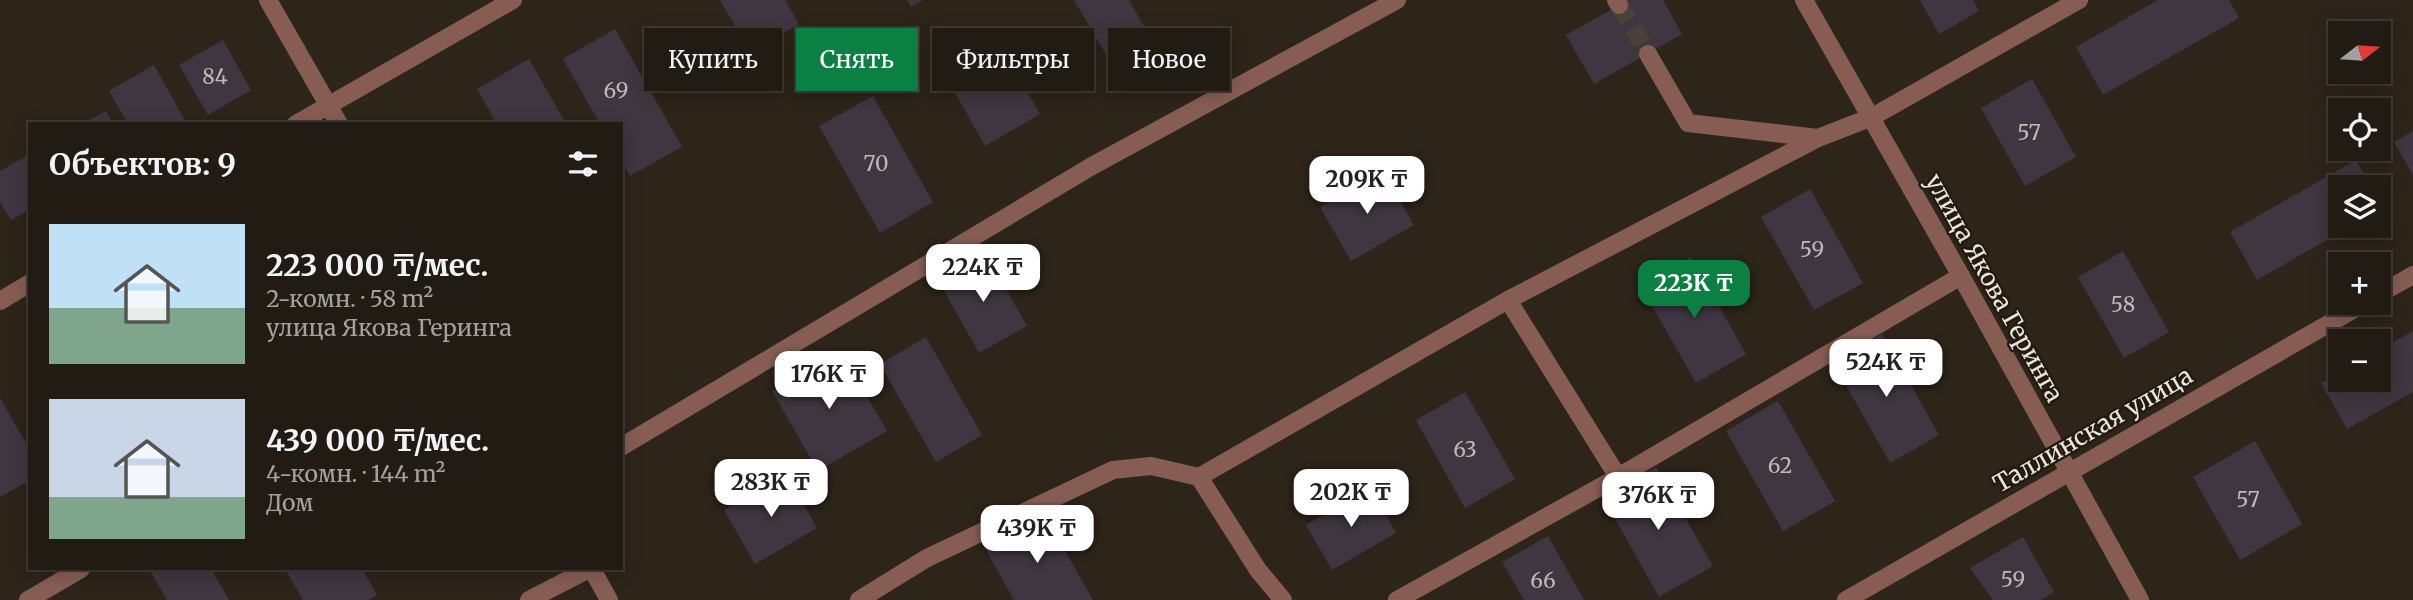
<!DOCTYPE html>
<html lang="ru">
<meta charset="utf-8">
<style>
body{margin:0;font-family:Merriweather,serif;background:#2e2822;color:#f1f3f6;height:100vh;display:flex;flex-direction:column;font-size:26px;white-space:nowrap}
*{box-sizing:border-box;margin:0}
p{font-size:23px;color:#a2a1a0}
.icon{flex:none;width:38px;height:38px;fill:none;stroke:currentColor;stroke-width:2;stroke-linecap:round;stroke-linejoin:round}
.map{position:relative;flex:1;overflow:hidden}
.drawer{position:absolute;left:28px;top:122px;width:595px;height:448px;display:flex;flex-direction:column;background:#221b14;border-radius:0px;box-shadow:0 4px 18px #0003,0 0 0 2px #3f3934}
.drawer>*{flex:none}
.hud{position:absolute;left:644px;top:28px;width:665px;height:63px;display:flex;gap:14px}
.needle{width:46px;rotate:73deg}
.tools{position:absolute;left:2328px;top:21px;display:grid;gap:14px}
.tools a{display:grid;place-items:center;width:63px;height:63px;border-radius:0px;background:#221b14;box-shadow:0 4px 18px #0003,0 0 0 2px #3f3934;font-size:35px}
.price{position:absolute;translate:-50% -60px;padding:0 16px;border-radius:14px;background:#fff;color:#222;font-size:23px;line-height:46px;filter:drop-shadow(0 2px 4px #0008)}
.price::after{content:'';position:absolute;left:50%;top:42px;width:21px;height:16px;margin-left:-10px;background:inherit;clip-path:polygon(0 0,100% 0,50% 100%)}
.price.active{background:#0b8043;color:#fff}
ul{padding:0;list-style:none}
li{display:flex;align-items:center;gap:21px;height:175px;padding:0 21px}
li span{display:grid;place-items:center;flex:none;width:196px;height:140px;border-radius:0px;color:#555}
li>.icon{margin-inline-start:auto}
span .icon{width:84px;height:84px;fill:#fffc;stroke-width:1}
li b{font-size:30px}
h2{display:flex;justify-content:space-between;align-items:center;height:84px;padding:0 21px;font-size:30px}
.tag{padding:0 24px;border-radius:0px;background:#221b14;box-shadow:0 4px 18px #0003,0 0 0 2px #3f3934;font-size:24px;line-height:63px}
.tag.active{background:#0b8043;color:#fff}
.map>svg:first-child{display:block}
.building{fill:#403641}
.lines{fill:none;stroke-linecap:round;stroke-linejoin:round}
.minor-tunnel{stroke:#4a4137;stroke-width:18;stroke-dasharray:18 9;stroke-linecap:butt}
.minor{stroke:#875d53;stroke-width:18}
.labels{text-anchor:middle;stroke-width:5;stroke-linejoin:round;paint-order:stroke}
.number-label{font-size:21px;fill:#c0b9b7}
.street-label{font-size:24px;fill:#ebe5de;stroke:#231b11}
</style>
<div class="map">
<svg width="2413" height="600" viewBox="0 0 2413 600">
<rect width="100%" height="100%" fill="#2d241a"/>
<g class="building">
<path d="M720,0H785L799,24L750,52Z"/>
<path d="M907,0H923L911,7Z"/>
<path d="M1074,0H1129L1156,47L1115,70Z"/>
<path d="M1628,0H1663L1682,34L1594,84L1566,35Z"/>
<path d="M1920,0H1973L1979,11L1939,34Z"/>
<path d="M2158,0H2229L2239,18L2103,95L2076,47Z"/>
<path d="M991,28L1040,114L985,146L936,59Z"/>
<path d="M615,29L682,147L630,176L621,161V124H600L563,59Z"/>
<path d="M223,40L251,90L208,115L179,65Z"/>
<path d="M529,59L566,124H497L477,89Z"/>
<path d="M154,65L187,124H128L109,91Z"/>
<path d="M2032,79L2076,157L2025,186L1981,108Z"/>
<path d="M873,96L933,202L880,233L819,126Z"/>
<path d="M106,111L114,124H82Z"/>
<path d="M2413,131V175L2394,142Z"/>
<path d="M30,154V209L11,220L0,202V171Z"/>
<path d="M2356,160L2371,187H2340V226H2351L2257,280L2230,232Z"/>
<path d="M1383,171L1414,225L1351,261L1320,207Z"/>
<path d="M1810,189L1863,283L1814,310L1761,217Z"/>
<path d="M2123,251L2169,332L2124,358L2078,277Z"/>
<path d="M986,254L1027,326L979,353L939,282Z"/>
<path d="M1691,257L1746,354L1696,383L1641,286Z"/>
<path d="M2413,331V392L2347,429L2321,383L2340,373V380H2378V351Z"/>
<path d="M1882,334L1939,435L1890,463L1833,362Z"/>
<path d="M926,337L982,435L936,462L880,364Z"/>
<path d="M841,352L887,431L818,471L772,391Z"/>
<path d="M1465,392L1515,479L1465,508L1416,420Z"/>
<path d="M0,398L30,450V480L0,497Z"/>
<path d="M1778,401L1835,501L1783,531L1726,431Z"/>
<path d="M2255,441L2302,524L2240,560L2193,477Z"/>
<path d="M1656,467L1713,566L1659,597L1603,497Z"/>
<path d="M787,474L817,528L755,564L724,510Z"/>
<path d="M1371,488L1396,533L1332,570L1306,525Z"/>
<path d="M1044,514L1093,600H1014L985,548Z"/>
<path d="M1548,536L1584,600H1524L1502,562Z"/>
<path d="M2023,537L2054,592L2041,600H1993L1970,568Z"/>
<path d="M149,569H211L229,600H167Z"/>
<path d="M285,569H362L377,595L369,600H303Z"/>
</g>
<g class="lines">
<path class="minor-tunnel" d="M1619,5L1648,54"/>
<g class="minor">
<path d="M268,0L339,124"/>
<path d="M1616,0L1619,5"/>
<path d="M1804,0L1961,276L2140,600"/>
<path d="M1648,54L1688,123L1818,138L1872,117L2079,0"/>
<path d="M296,124L513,0"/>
<path d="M2378,295L2413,275"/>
<path d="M1508,300L1618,477"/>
<path d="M0,301L30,283"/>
<path d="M621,447L1092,166L1397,0"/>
<path d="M592,569L609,600"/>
<path d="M28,600L81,569"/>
<path d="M529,600L589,569"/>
<path d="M859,600L927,558L1113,470L1151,466L1199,477"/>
<path d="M1283,600L1258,570L1199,477L1508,300L1818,138"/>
<path d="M1397,600L1618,477L1961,276"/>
<path d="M1846,600L2365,303"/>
</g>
</g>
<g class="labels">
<g class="number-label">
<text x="215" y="84">84</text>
<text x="616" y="98">69</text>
<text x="2029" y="140">57</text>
<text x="876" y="171">70</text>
<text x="1812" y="257">59</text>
<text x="2123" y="312">58</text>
<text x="1465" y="457">63</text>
<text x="1780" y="473">62</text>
<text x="2248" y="507">57</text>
<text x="2013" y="587">59</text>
<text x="1543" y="588">66</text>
</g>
<g class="street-label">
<text transform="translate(1994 288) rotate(61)" y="8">улица Якова Геринга</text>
<text transform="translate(2093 430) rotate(-30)" y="8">Таллинская улица</text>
</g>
</g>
</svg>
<div class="tools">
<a><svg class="needle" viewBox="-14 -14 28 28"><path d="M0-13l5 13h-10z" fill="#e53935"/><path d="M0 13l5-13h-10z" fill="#a2a1a0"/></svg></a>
<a><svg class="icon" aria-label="locate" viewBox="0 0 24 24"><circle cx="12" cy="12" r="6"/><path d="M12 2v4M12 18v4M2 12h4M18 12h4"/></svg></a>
<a><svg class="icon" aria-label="layers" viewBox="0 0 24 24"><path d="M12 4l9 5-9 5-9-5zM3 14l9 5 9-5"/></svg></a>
<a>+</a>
<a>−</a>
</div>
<b class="price" style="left:1367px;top:216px">209K ₸</b>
<b class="price" style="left:983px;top:304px">224K ₸</b>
<b class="price active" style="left:1694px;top:320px">223K ₸</b>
<b class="price" style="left:1886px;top:399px">524K ₸</b>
<b class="price" style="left:829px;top:411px">176K ₸</b>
<b class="price" style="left:771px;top:519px">283K ₸</b>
<b class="price" style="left:1351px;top:529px">202K ₸</b>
<b class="price" style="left:1658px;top:532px">376K ₸</b>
<b class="price" style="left:1037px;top:565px">439K ₸</b>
<div class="hud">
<a class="tag">Купить</a>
<a class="tag active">Снять</a>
<a class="tag">Фильтры</a>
<a class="tag">Новое</a>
</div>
<section class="drawer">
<h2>Объектов: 9<svg class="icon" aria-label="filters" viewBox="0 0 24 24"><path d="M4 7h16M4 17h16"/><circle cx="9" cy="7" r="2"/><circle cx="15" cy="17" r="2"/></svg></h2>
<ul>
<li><span style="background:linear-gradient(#bfe0f5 60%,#7fa58c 0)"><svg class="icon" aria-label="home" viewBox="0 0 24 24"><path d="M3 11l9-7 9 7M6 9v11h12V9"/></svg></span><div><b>223 000 ₸/мес.</b><p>2-комн. · 58 m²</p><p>улица Якова Геринга</p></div></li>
<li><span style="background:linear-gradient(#c9d6e8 70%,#7fa58c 0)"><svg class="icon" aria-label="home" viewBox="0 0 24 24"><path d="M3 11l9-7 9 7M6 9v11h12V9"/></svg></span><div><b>439 000 ₸/мес.</b><p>4-комн. · 144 m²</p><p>Дом</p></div></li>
</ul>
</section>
</div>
